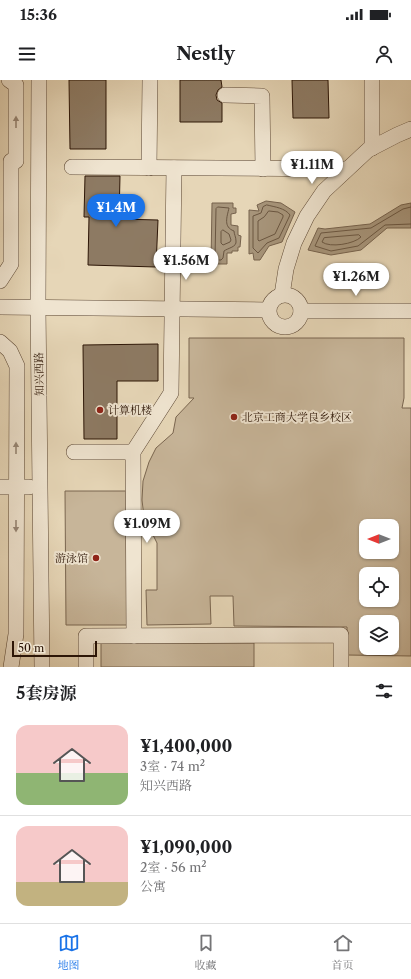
<!DOCTYPE html>
<html lang="zh">
<meta charset="utf-8">
<style>
body{margin:0;font-family:"Libre Caslon Text","Noto Serif SC",serif;background:#f2f2f2;color:#202124;height:100vh;display:flex;flex-direction:column;font-size:15px;white-space:nowrap}
*{box-sizing:border-box;margin:0}
p{font-size:13px;color:#757577}
.icon{flex:none;width:22px;height:22px;fill:none;stroke:currentColor;stroke-width:2;stroke-linecap:round;stroke-linejoin:round}
.map{position:relative;height:587px;overflow:hidden}
.drawer{display:flex;flex-direction:column;background:#fff;flex:1}
.drawer>*{flex:none}
.needle{width:26px;rotate:270deg}
.tools{position:absolute;left:359px;top:439px;display:grid;gap:8px}
.tools a{display:grid;place-items:center;width:40px;height:40px;border-radius:8px;background:#fff;box-shadow:0 1px 3px #0004;font-size:20px}
.scale{position:absolute;left:12px;bottom:10px;width:85px;box-sizing:border-box;padding-left:4px;border:2px solid #2d1607;border-top:0;font-size:11px;line-height:14px;white-space:nowrap;color:#2d1607;-webkit-text-stroke:3px #efe4d0;paint-order:stroke}
.price{position:absolute;translate:-50% -34px;padding:0 9px;border-radius:14px;background:#fff;color:#222;font-size:13px;line-height:26px;filter:drop-shadow(0 1px 2px #0008)}
.price::after{content:'';position:absolute;left:50%;top:24px;width:12px;height:9px;margin-left:-6px;background:inherit;clip-path:polygon(0 0,100% 0,50% 100%)}
.price.selected{background:#1a73e8;color:#fff}
ul{padding:0;list-style:none}
li{display:flex;align-items:center;gap:12px;height:100px;padding:0 16px}
li+li{border-top:1px solid #e0e0e0}
li span{display:grid;place-items:center;flex:none;width:112px;height:80px;border-radius:12px;color:#555}
li>.icon{margin-inline-start:auto}
span .icon{width:48px;height:48px;fill:#fffc;stroke-width:1}
li b{font-size:17px}
h2{display:flex;justify-content:space-between;align-items:center;height:48px;padding:0 16px;font-size:17px}
.status{display:flex;justify-content:space-between;align-items:center;height:28px;padding:0 20px;background:#fff;direction:ltr}
.status svg{height:11px;fill:currentColor}
header{display:flex;justify-content:space-between;align-items:center;height:52px;padding:0 16px;background:#fff;font-size:18px;font-weight:700}
.tab-bar{display:flex;justify-content:space-around;align-items:center;height:56px;border-top:1px solid #e0e0e0;background:#fff;font-size:11px;color:#757577}
.tab-bar a{display:grid;justify-items:center;gap:2px}
.tab-bar .selected{color:#1a73e8}
.map>svg:first-child{display:block}
.green{fill:#c7b599;stroke:#7a6650;fill-rule:evenodd}
.water{fill:#a7957b;stroke:#76624d}
.lines{fill:none;stroke-linecap:round;stroke-linejoin:round}
.shore{stroke:#6a5641;stroke-width:1}
.building{fill:#8d7a63;stroke:#2d1607}
.minor-casing{stroke:#5b4633;stroke-width:16}
.minor{stroke:#efe4d0;stroke-width:15}
.oneway{fill:#988776}
.poi-dot{fill:#8f2418;stroke:#efe4d0;stroke-width:1.5}
.labels{text-anchor:middle;stroke-width:4;stroke-linejoin:round;paint-order:stroke}
.street-label{font-size:11px;fill:#2d1607;stroke:#efe4d0}
.poi-label{font-size:11px;fill:#2d1607;stroke:#efe4d0;text-anchor:start}
</style>
<div class="status"><b>15:36</b><svg viewBox="0 0 49 12"><path d="M0 12V9h3v3zM5 12V6h3v6zM10 12V3h3v9zM15 12V0h3v12zM26 1h20v11H26zM47 4h2v5h-2z"/></svg></div>
<header><svg class="icon" aria-label="menu" viewBox="0 0 24 24"><path d="M4 6h16M4 12h16M4 18h16"/></svg>Nestly<svg class="icon" aria-label="person" viewBox="0 0 24 24"><circle cx="12" cy="8" r="4"/><path d="M4 21q1-7 8-7t8 7"/></svg></header>
<div class="map">
<svg width="411" height="587" viewBox="0 0 411 587">
<rect width="100%" height="100%" fill="#e6d6b7"/>
<filter id="stains"><feTurbulence type="fractalNoise" baseFrequency=".005" numOctaves="4"/><feColorMatrix values="0 0 0 0 .2 0 0 0 0 .09 0 0 0 0 .02 0 0 0 .5 -.17"/></filter>
<radialGradient id="worn" r=".72"><stop offset=".6" stop-color="#630" stop-opacity="0"/><stop offset="1" stop-color="#630" stop-opacity=".3"/></radialGradient>
<g class="green">
<path d="M189,258H404V318L402,328H411V576L347,575V547L234,546L233,516H210L211,544L147,545L146,510H157V463L144,437L142,420L143,401L149,382L156,368L173,353L176,337L194,318H189ZM366,446H392V472H366ZM366,494H392V520H366ZM366,542H392V568H366Z"/>
<path d="M65,411H126L127,545H66Z"/>
<rect x="101" y="563" width="153" height="24"/>
</g>
<g class="water">
<path d="M266,121L281,123L295,132L282,162L269,166L260,180H254L253,173L249,174V130L259,131L257,125Z"/>
<path d="M212,123H233V128H236V133L231,134V145L238,146V155L241,156L240,167H238V171H232V173H227V184H211Z"/>
<path d="M411,123V148H387L361,170L331,175L308,170L318,148L325,149L370,144L401,125Z"/>
</g>
<g class="lines">
<g class="shore">
<path d="M267,125C275,127 285,128 290,135L279,158L267,163L258,173L253,168V136L261,133L263,127Z"/>
<path d="M218,127L229,128C227,137 223,147 234,151C234,154 236,157 236,161C237,167 228,168 224,171L223,178L221,180H217L215,178L216,129Z"/>
<path d="M411,127L403,129L371,148L321,153L315,166L331,171L358,166L385,145L411,144"/>
<path d="M269,131L278,132L283,135V137L275,154L259,161L258,160V141L264,137Z"/>
<path d="M223,150L229,154L231,160L230,162L223,165L221,163V152Z"/>
<path d="M359,155L361,157C354,164 330,168 322,162L324,158Z"/>
</g>
</g>
<g class="building">
<path d="M69,0H106V69H70Z"/>
<path d="M180,0H221L222,7L218,10L216,15L217,20L222,23V42H180Z"/>
<path d="M292,0H328L329,38H293Z"/>
<path d="M85,96H120L119,139L158,140L156,187L88,185L89,137H84Z"/>
<path d="M158,264V301H117V359H84L83,265Z"/>
</g>
<g class="lines">
<defs>
<g id="minor">
<path d="M9,0L16,5V81"/>
<path d="M39,0L38,227L42,587"/>
<path d="M225,15L262,16L263,89"/>
<path d="M372,68V0"/>
<path d="M72,87L347,89"/>
<path d="M149,88L150,0"/>
<path d="M0,201L11,184V81"/>
<circle cx="285" cy="231" r="16"/>
<path d="M282,215L286,189L294,163L307,136L324,111L368,70L397,55L411,49"/>
<path d="M0,227L268,230"/>
<path d="M301,231H411"/>
<path d="M0,262L10,271L17,286L16,554L11,587"/>
<path d="M74,372H133"/>
<path d="M0,407H29"/>
<path d="M134,556L133,372L171,313L174,88"/>
<path d="M86,587V556L341,555V587"/>
</g>
</defs>
<use href="#minor" class="minor-casing"/>
<use href="#minor" class="minor"/>
</g>
<defs><path id="oneway-solid" d="M-6-.8H1V-3.2L6.5 0L1 3.2V.8H-6Z"/></defs>
<g class="oneway">
<use href="#oneway-solid" transform="translate(16 42) rotate(-90)"/>
<use href="#oneway-solid" transform="translate(16 368) rotate(-90)"/>
<use href="#oneway-solid" transform="translate(16 446) rotate(90)"/>
</g>
<g class="poi-dot">
<circle cx="100" cy="330" r="4"/>
<circle cx="234" cy="337" r="4"/>
<circle cx="96" cy="478" r="4"/>
</g>
<g class="labels">
<g class="street-label">
<text transform="translate(39 294) rotate(-91)" y="4">知兴西路</text>
</g>
<g class="poi-label">
<text x="108" y="334">计算机楼</text>
<text x="242" y="341">北京工商大学良乡校区</text>
<text x="88" y="482" text-anchor="end">游泳馆</text>
</g>
</g>
<rect width="100%" height="100%" filter="url(#stains)"/>
<rect width="100%" height="100%" fill="url(#worn)"/>
</svg>
<div class="tools">
<a><svg class="needle" viewBox="-14 -14 28 28"><path d="M0-13l5 13h-10z" fill="#e53935"/><path d="M0 13l5-13h-10z" fill="#757577"/></svg></a>
<a><svg class="icon" aria-label="locate" viewBox="0 0 24 24"><circle cx="12" cy="12" r="6"/><path d="M12 2v4M12 18v4M2 12h4M18 12h4"/></svg></a>
<a><svg class="icon" aria-label="layers" viewBox="0 0 24 24"><path d="M12 4l9 5-9 5-9-5zM3 14l9 5 9-5"/></svg></a>
</div>
<div class="scale">50 m</div>
<b class="price" style="left:312px;top:105px">¥1.11M</b>
<b class="price selected" style="left:116px;top:148px">¥1.4M</b>
<b class="price" style="left:186px;top:201px">¥1.56M</b>
<b class="price" style="left:356px;top:217px">¥1.26M</b>
<b class="price" style="left:147px;top:464px">¥1.09M</b>
</div>
<section class="drawer">
<h2>5套房源<svg class="icon" aria-label="filters" viewBox="0 0 24 24"><path d="M4 7h16M4 17h16"/><circle cx="9" cy="7" r="2"/><circle cx="15" cy="17" r="2"/></svg></h2>
<ul>
<li><span style="background:linear-gradient(#f6c9c9 60%,#8fb573 0)"><svg class="icon" aria-label="home" viewBox="0 0 24 24"><path d="M3 11l9-7 9 7M6 9v11h12V9"/></svg></span><div><b>¥1,400,000</b><p>3室 · 74 m²</p><p>知兴西路</p></div></li>
<li><span style="background:linear-gradient(#f6c9c9 70%,#c2b280 0)"><svg class="icon" aria-label="home" viewBox="0 0 24 24"><path d="M3 11l9-7 9 7M6 9v11h12V9"/></svg></span><div><b>¥1,090,000</b><p>2室 · 56 m²</p><p>公寓</p></div></li>
</ul>
</section>
<nav class="tab-bar">
<a class="selected"><svg class="icon" aria-label="map" viewBox="0 0 24 24"><path d="M3 6l6-2 6 2 6-2v14l-6 2-6-2-6 2zM9 4v14M15 6v14"/></svg>地图</a>
<a><svg class="icon" aria-label="saved" viewBox="0 0 24 24"><path d="M7 4h10v16l-5-4-5 4z"/></svg>收藏</a>
<a><svg class="icon" aria-label="home" viewBox="0 0 24 24"><path d="M3 11l9-7 9 7M6 9v11h12V9"/></svg>首页</a>
</nav>
